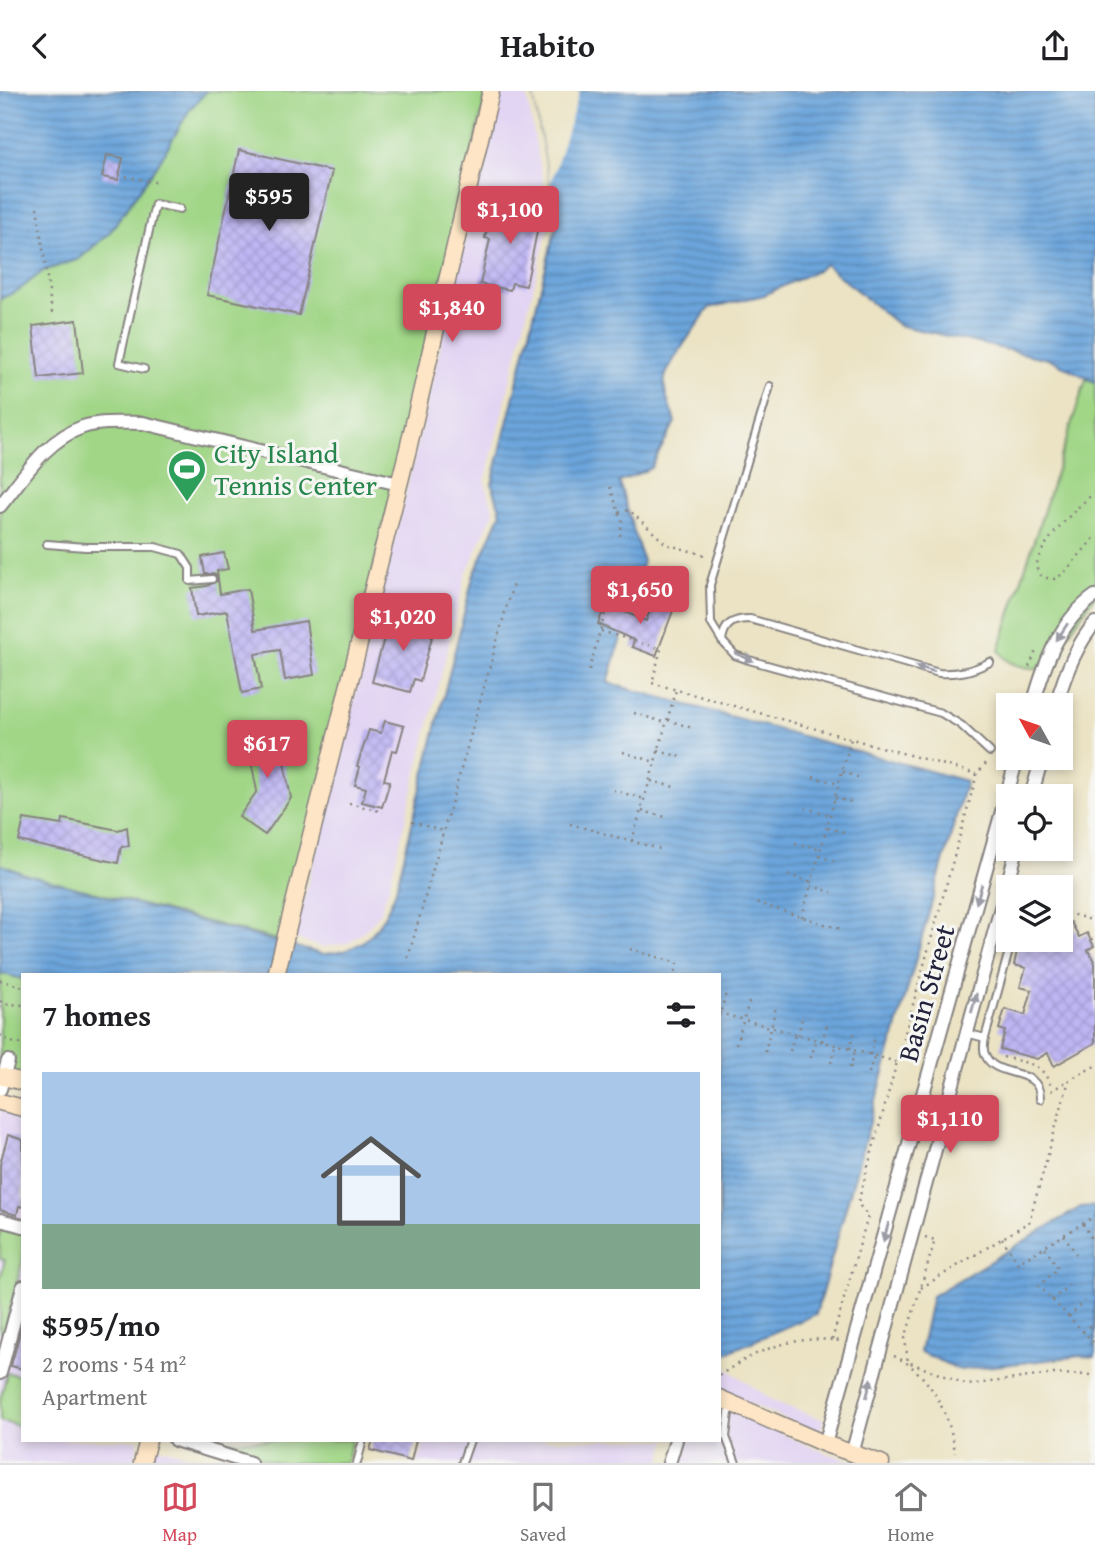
<!DOCTYPE html>
<meta charset="utf-8">
<style>
body{margin:0;font-family:"Gentium Book Plus",serif;background:#f6f6f6;color:#202124;height:100vh;display:flex;flex-direction:column;font-size:26px;white-space:nowrap}
*{box-sizing:border-box;margin:0}
p{font-size:23px;color:#757577}
.icon{flex:none;width:38px;height:38px;fill:none;stroke:currentColor;stroke-width:2;stroke-linecap:round;stroke-linejoin:round}
.map{position:relative;flex:1;overflow:hidden}
.details{position:absolute;left:21px;top:882px;width:700px;height:469px;display:flex;flex-direction:column;background:#fff;border-radius:0px;box-shadow:0 4px 10px #0003}
.details>*{flex:none}
.needle{width:46px;rotate:310deg}
.tools{position:absolute;left:996px;top:602px;display:grid;gap:14px}
.tools a{display:grid;place-items:center;width:77px;height:77px;border-radius:0px;background:#fff;box-shadow:0 4px 10px #0003;font-size:35px}
.price{position:absolute;translate:-50% -60px;padding:0 16px;border-radius:7px;background:#d1495b;color:#fff;font-size:23px;line-height:46px;filter:drop-shadow(0 2px 4px #0008)}
.price::after{content:'';position:absolute;left:50%;top:42px;width:21px;height:16px;margin-left:-10px;background:inherit;clip-path:polygon(0 0,100% 0,50% 100%)}
.price.active{background:#222;color:#fff}
ul{padding:0;list-style:none}
li{display:grid;align-content:center;gap:14px;height:371px;padding:0 21px}
li+li{border-top:2px solid #e0e0e0}
li span{display:grid;place-items:center;height:217px;border-radius:0px;color:#555}
li>.icon{margin-inline-start:auto}
span .icon{width:126px;height:126px;fill:#fffc;stroke-width:1}
li b{font-size:30px}
h2{display:flex;justify-content:space-between;align-items:center;height:84px;padding:0 21px;font-size:30px}
header{display:flex;justify-content:space-between;align-items:center;height:91px;padding:0 21px;background:#fff;font-size:32px;font-weight:700}
.menu{display:flex;justify-content:space-around;align-items:center;height:98px;border-top:2px solid #e0e0e0;background:#fff;font-size:19px;color:#757577}
.menu a{display:grid;justify-items:center;gap:4px}
.menu .active{color:#d1495b}
.map>svg:first-child{display:block}
.built{fill:#e2d4f3}
.green{fill:#a1d687;stroke:#627c61;stroke-width:2}
.water{fill:url(#water-rules);stroke:#47648b;stroke-width:2}
.pier{fill:#ebe3c4}
.building{fill:url(#building-cross-hatch)}
.lines{fill:none;stroke-linecap:round;stroke-linejoin:round}
.lane-casing{stroke:#868280;stroke-width:10}
.street-casing{stroke:#868280;stroke-width:16}
.secondary-casing{stroke:#868280;stroke-width:19}
.path{stroke:#868280;stroke-width:2.5;stroke-dasharray:2 5;stroke-linecap:butt}
.lane{stroke:#fff;stroke-width:6}
.street{stroke:#fff;stroke-width:12}
.secondary{stroke:#fde5c5;stroke-width:16}
.oneway{fill:#9c9ca7}
.labels{text-anchor:middle;stroke-width:6;stroke-linejoin:round;paint-order:stroke}
.leisure-label{font-size:28px;fill:#27864d;stroke:#f6f6f2;text-anchor:start}
.street-label{font-size:28px;fill:#22223b;stroke:#f6f6f2}
</style>
<header><svg class="icon" aria-label="back" viewBox="0 0 24 24"><path d="M15 5l-7 7 7 7"/></svg>Habito<svg class="icon" aria-label="share" viewBox="0 0 24 24"><path d="M12 15V3M7 8l5-5 5 5M5 13v7h14v-7"/></svg></header>
<div class="map">
<svg width="1095" height="1372" viewBox="0 0 1095 1372">
<defs>
<pattern id="water-rules" width="6" height="5" patternUnits="userSpaceOnUse" patternTransform="scale(1.75)"><rect width="6" height="5" fill="#6ca5db"/><path d="M0 2.5h6" fill="none" stroke="#5886b3"/></pattern>
<pattern id="building-cross-hatch" width="8" height="8" patternUnits="userSpaceOnUse" patternTransform="scale(1.75)"><rect width="8" height="8" fill="#beb6f3"/><path d="M0 0l8 8M0 8l8-8" fill="none" stroke="#a39cd1"/></pattern>
</defs>
<rect width="100%" height="100%" fill="#f6f6f2"/>
<filter id="ink" filterUnits="userSpaceOnUse"><feTurbulence type="fractalNoise" baseFrequency=".0143" numOctaves="2"/><feDisplacementMap in="SourceGraphic" scale="14" xChannelSelector="R" yChannelSelector="G"/><feConvolveMatrix kernelMatrix="1 2 1 2 8 2 1 2 1" color-interpolation-filters="sRGB"/></filter>
<filter id="wash" filterUnits="userSpaceOnUse"><feTurbulence type="fractalNoise" baseFrequency=".00686" numOctaves="4" result="noise"/><feDisplacementMap in="SourceGraphic" scale="28" xChannelSelector="R" yChannelSelector="G"/><feGaussianBlur stdDeviation="1.57" result="paint"/><feColorMatrix in="noise" values="0 0 0 0 0 0 0 0 0 0 0 0 0 0 0 0 0 1.4 0 .05"/><feComposite in="paint" operator="in"/></filter>
<g filter="url(#wash)">
<rect width="100%" height="100%" fill="#ebe3c4"/>
<g class="built">
<path d="M500,0H526L550,130L485,391L494,421L466,483L388,800L380,821L371,834L349,852L322,856L294,847L406,402Z"/>
<path d="M0,1019L23,1025V1349H136L139,1350L133,1372H0Z"/>
<path d="M726,1277L775,1311L824,1329L819,1343L719,1299V1280Z"/>
<path d="M719,1315L816,1358L856,1372H678L685,1349H719Z"/>
<path d="M425,1349H667L660,1372H418Z"/>
<path d="M155,1355L215,1372H150Z"/>
</g>
<g class="green">
<path d="M207,0H487L285,851L24,783L0,773V208L19,199L43,180L79,168L109,142L158,73L190,18Z"/>
<path d="M1086,288L1095,291V505L1043,579C1025,576 1007,576 999,559Z"/>
<path d="M0,882L23,888V991L0,985Z"/>
<path d="M0,1136L23,1142V1168L4,1242L0,1241V1187L5,1169L0,1168Z"/>
<path d="M7,1282L23,1285V1336L0,1330V1309Z"/>
<path d="M229,1349H352L347,1372H277L226,1357Z"/>
</g>
<g class="water">
<path d="M0,0H207L190,18L158,73L109,142L79,168L43,180L19,199L0,208Z"/>
<path d="M533,0H1095V291L1052,269L898,234L825,173L818,179L764,204L709,217C699,232 668,272 665,287C662,300 672,319 675,331L651,377L619,391L643,470L608,592L966,690L816,1223L719,1265V884H23V888L0,882V773L24,783L322,863C365,861 380,839 395,802L473,486L501,422L492,393L557,131Z"/>
<path d="M1095,1115V1266L1081,1265L960,1279L920,1261L932,1205L1081,1116Z"/>
</g>
<path class="pier" d="M533,0H580L550,94Z"/>
<g id="blocks">
<g class="building">
<path d="M239,59L332,80L299,224L207,204Z"/>
<path d="M107,64L123,67L118,89L102,86Z"/>
<path d="M504,114L541,121L526,195L512,192L510,199L480,193L490,148L485,147L491,115L503,118Z"/>
<path d="M77,229L83,282L39,287L33,235Z"/>
<path d="M224,462L228,478L217,480L220,503L248,498L255,539L306,530L314,584L285,589L280,559L255,563L261,598L242,602L227,520L196,525L192,497L207,495L217,490L215,483H205L202,466Z"/>
<path d="M653,510L674,517L656,565L632,556L634,549L598,533L606,513L646,530Z"/>
<path d="M391,522L430,532L428,541L433,542L420,590L414,588L410,601L372,591Z"/>
<path d="M385,630L404,635L397,660L392,659L384,689L390,690L382,716L362,711L366,697L355,694L360,676L357,675L369,639L381,642Z"/>
<path d="M277,636L291,707L265,744L239,726L257,700L246,643Z"/>
<path d="M24,728L62,734L63,728L118,739L127,736L129,755L121,756L118,772L19,750Z"/>
<path d="M1071,831L1079,846L1087,842L1094,855L1088,859L1095,872V952L1054,975L1048,962L1037,968L1000,958L1005,940L999,938L1005,918L1025,924L1032,899L1020,896L1026,877L1014,874L1019,851L1035,855L1047,849H1060V837Z"/>
<path d="M8,1044L23,1049V1116L19,1115L17,1124L0,1119V1073Z"/>
<path d="M21,1238H23V1278L11,1275Z"/>
<path d="M373,1349H416L411,1370L370,1359Z"/>
</g>
</g>
</g>
<g filter="url(#ink)">
<use href="#blocks" fill-opacity="0" stroke="#868280" stroke-width="2"/>
<g class="lines">
<defs>
<g id="lane">
<path d="M144,278L119,272L155,113L180,118"/>
<path d="M47,453L85,456H155L181,463L190,477V490L212,488"/>
<path d="M722,550L711,532L710,494L770,295"/>
<path d="M990,661L961,634L941,622L749,569L735,564L722,550C724,532 734,528 750,528L939,582C959,583 972,580 990,571"/>
<path d="M1043,796L1050,791"/>
<path d="M966,942L985,947L1012,849"/>
<path d="M985,947C984,952 983,959 985,963C994,990 1041,973 1040,1008"/>
<path d="M730,1314L726,1346L736,1372"/>
<path d="M357,1372L363,1349"/>
<path d="M462,1372L470,1349"/>
</g>
<g id="street">
<path d="M0,415C24,386 45,349 83,336C101,330 124,332 143,332L399,393"/>
<path d="M1033,614C1044,574 1059,530 1095,505"/>
<path d="M1056,614C1064,586 1075,555 1095,532"/>
<path d="M1031,705L1042,667"/>
<path d="M0,998L8,970"/>
<path d="M0,1129L23,1135"/>
<path d="M0,1282L23,1196"/>
<path d="M175,1349L250,1372"/>
<path d="M825,1353L1017,667"/>
<path d="M852,1363L1017,758"/>
<path d="M669,1372L676,1349"/>
</g>
<g id="secondary">
<path d="M276,884L408,358L491,0"/>
<path d="M0,985L23,991"/>
<path d="M0,1011L23,1017"/>
<path d="M719,1307L825,1353L881,1372"/>
<path d="M142,1372L148,1349"/>
</g>
</defs>
<use href="#lane" class="lane-casing"/>
<use href="#street" class="street-casing"/>
<use href="#secondary" class="secondary-casing"/>
<g class="path">
<path d="M119,84L160,92"/>
<path d="M37,116L52,222"/>
<path d="M610,396L622,430L620,446"/>
<path d="M1095,401C1082,412 1025,464 1039,482C1042,487 1048,487 1054,488L1063,483L1095,446"/>
<path d="M619,421L629,419L666,453L708,465"/>
<path d="M601,540L661,558L652,592L977,683"/>
<path d="M1029,576L1036,560"/>
<path d="M589,579L614,491"/>
<path d="M634,622L666,632"/>
<path d="M668,629L692,637"/>
<path d="M658,660L682,666"/>
<path d="M1003,660L1008,651"/>
<path d="M623,661L655,671"/>
<path d="M843,681L860,687"/>
<path d="M813,686L839,693"/>
<path d="M651,690L674,696"/>
<path d="M613,699L644,708"/>
<path d="M835,707L855,712"/>
<path d="M349,712L383,721"/>
<path d="M805,717L830,724"/>
<path d="M642,720L665,726"/>
<path d="M412,731L443,740"/>
<path d="M570,733L660,758"/>
<path d="M828,737L845,741"/>
<path d="M632,750L676,599"/>
<path d="M795,752L821,758"/>
<path d="M819,765L838,771"/>
<path d="M788,784L812,791"/>
<path d="M811,795L832,801"/>
<path d="M757,812L844,839"/>
<path d="M1060,820L1095,830"/>
<path d="M802,826L851,648"/>
<path d="M1091,849L1095,845"/>
<path d="M630,858L677,872L674,884"/>
<path d="M408,867L513,493"/>
<path d="M0,889L23,896"/>
<path d="M0,910L6,913"/>
<path d="M0,916L9,913L23,914"/>
<path d="M719,922L897,971"/>
<path d="M719,926L726,902"/>
<path d="M0,944L11,951L23,953"/>
<path d="M798,944L803,923"/>
<path d="M822,950L828,931"/>
<path d="M736,953L750,908"/>
<path d="M850,958L855,938"/>
<path d="M790,960L795,943"/>
<path d="M765,961L776,916"/>
<path d="M870,964L875,946"/>
<path d="M1003,966C1028,973 1044,971 1052,999"/>
<path d="M811,967L816,950"/>
<path d="M831,972L836,955"/>
<path d="M850,977L855,960"/>
<path d="M869,982L874,965"/>
<path d="M1051,1000L1069,989"/>
<path d="M1083,1133L1094,1151"/>
<path d="M1064,1144L1076,1163"/>
<path d="M925,1146L935,1149L905,1248L908,1271L968,1294L1053,1283L1095,1284"/>
<path d="M1002,1147L1018,1172L1095,1125"/>
<path d="M1045,1157L1058,1177L1039,1195L1095,1253"/>
<path d="M921,1197L1029,1131L1069,989L1095,975"/>
<path d="M1052,1209L1069,1194"/>
<path d="M1069,1226L1084,1210"/>
<path d="M1083,1241L1095,1230"/>
<path d="M832,1249L868,1125L860,1115L859,1108L977,683L987,671"/>
<path d="M894,1265C929,1280 951,1325 955,1362"/>
<path d="M719,1285C755,1259 795,1243 840,1250"/>
</g>
<use href="#lane" class="lane"/>
<use href="#street" class="street"/>
<use href="#secondary" class="secondary"/>
</g>
<defs><path id="oneway-solid" d="M-6-.8H1V-3.2L6.5 0L1 3.2V.8H-6Z" transform="scale(1.75)"/></defs>
<g class="oneway">
<use href="#oneway-solid" transform="translate(1062 541) rotate(124)"/>
<use href="#oneway-solid" transform="translate(744 566) rotate(23)"/>
<use href="#oneway-solid" transform="translate(925 578) rotate(-164)"/>
<use href="#oneway-solid" transform="translate(979 803) rotate(106)"/>
<use href="#oneway-solid" transform="translate(974 912) rotate(-75)"/>
<use href="#oneway-solid" transform="translate(886 1141) rotate(106)"/>
<use href="#oneway-solid" transform="translate(869 1297) rotate(-75)"/>
</g>
</g>
<defs>
<symbol id="stadium-pin" viewBox="-11 -11 22 30"><path d="M0 17L-7.5 6A9.5 9.5 0 1 1 7.5 6Z" fill="#2e9e5b" stroke="#f6f6f2"/><path d="M0-5a6.5 5 0 1 0 0 10a6.5 5 0 1 0 0-10ZM-3.5-1.8h7v3.6h-7Z" fill="#fff"/></symbol>
</defs>
<g fill-rule="evenodd">
<use href="#stadium-pin" x="165" y="356" width="44" height="60"/>
</g>
<g class="labels">
<g class="leisure-label">
<text x="214" y="372">City Island<tspan x="214" dy="32">Tennis Center</tspan></text>
</g>
<g class="street-label">
<text transform="translate(926 902) rotate(-74)" y="10">Basin Street</text>
</g>
</g>
</svg>
<div class="tools">
<a><svg class="needle" viewBox="-14 -14 28 28"><path d="M0-13l5 13h-10z" fill="#e53935"/><path d="M0 13l5-13h-10z" fill="#757577"/></svg></a>
<a><svg class="icon" aria-label="locate" viewBox="0 0 24 24"><circle cx="12" cy="12" r="6"/><path d="M12 2v4M12 18v4M2 12h4M18 12h4"/></svg></a>
<a><svg class="icon" aria-label="layers" viewBox="0 0 24 24"><path d="M12 4l9 5-9 5-9-5zM3 14l9 5 9-5"/></svg></a>
</div>
<b class="price active" style="left:269px;top:142px">$595</b>
<b class="price" style="left:510px;top:155px">$1,100</b>
<b class="price" style="left:452px;top:253px">$1,840</b>
<b class="price" style="left:640px;top:535px">$1,650</b>
<b class="price" style="left:403px;top:562px">$1,020</b>
<b class="price" style="left:267px;top:689px">$617</b>
<b class="price" style="left:950px;top:1064px">$1,110</b>
<section class="details">
<h2>7 homes<svg class="icon" aria-label="filters" viewBox="0 0 24 24"><path d="M4 7h16M4 17h16"/><circle cx="9" cy="7" r="2"/><circle cx="15" cy="17" r="2"/></svg></h2>
<ul>
<li><span style="background:linear-gradient(#a9c7e8 70%,#7fa58c 0)"><svg class="icon" aria-label="home" viewBox="0 0 24 24"><path d="M3 11l9-7 9 7M6 9v11h12V9"/></svg></span><div><b>$595/mo</b><p>2 rooms · 54 m²</p><p>Apartment</p></div></li>
</ul>
</section>
</div>
<nav class="menu">
<a class="active"><svg class="icon" aria-label="map" viewBox="0 0 24 24"><path d="M3 6l6-2 6 2 6-2v14l-6 2-6-2-6 2zM9 4v14M15 6v14"/></svg>Map</a>
<a><svg class="icon" aria-label="saved" viewBox="0 0 24 24"><path d="M7 4h10v16l-5-4-5 4z"/></svg>Saved</a>
<a><svg class="icon" aria-label="home" viewBox="0 0 24 24"><path d="M3 11l9-7 9 7M6 9v11h12V9"/></svg>Home</a>
</nav>
